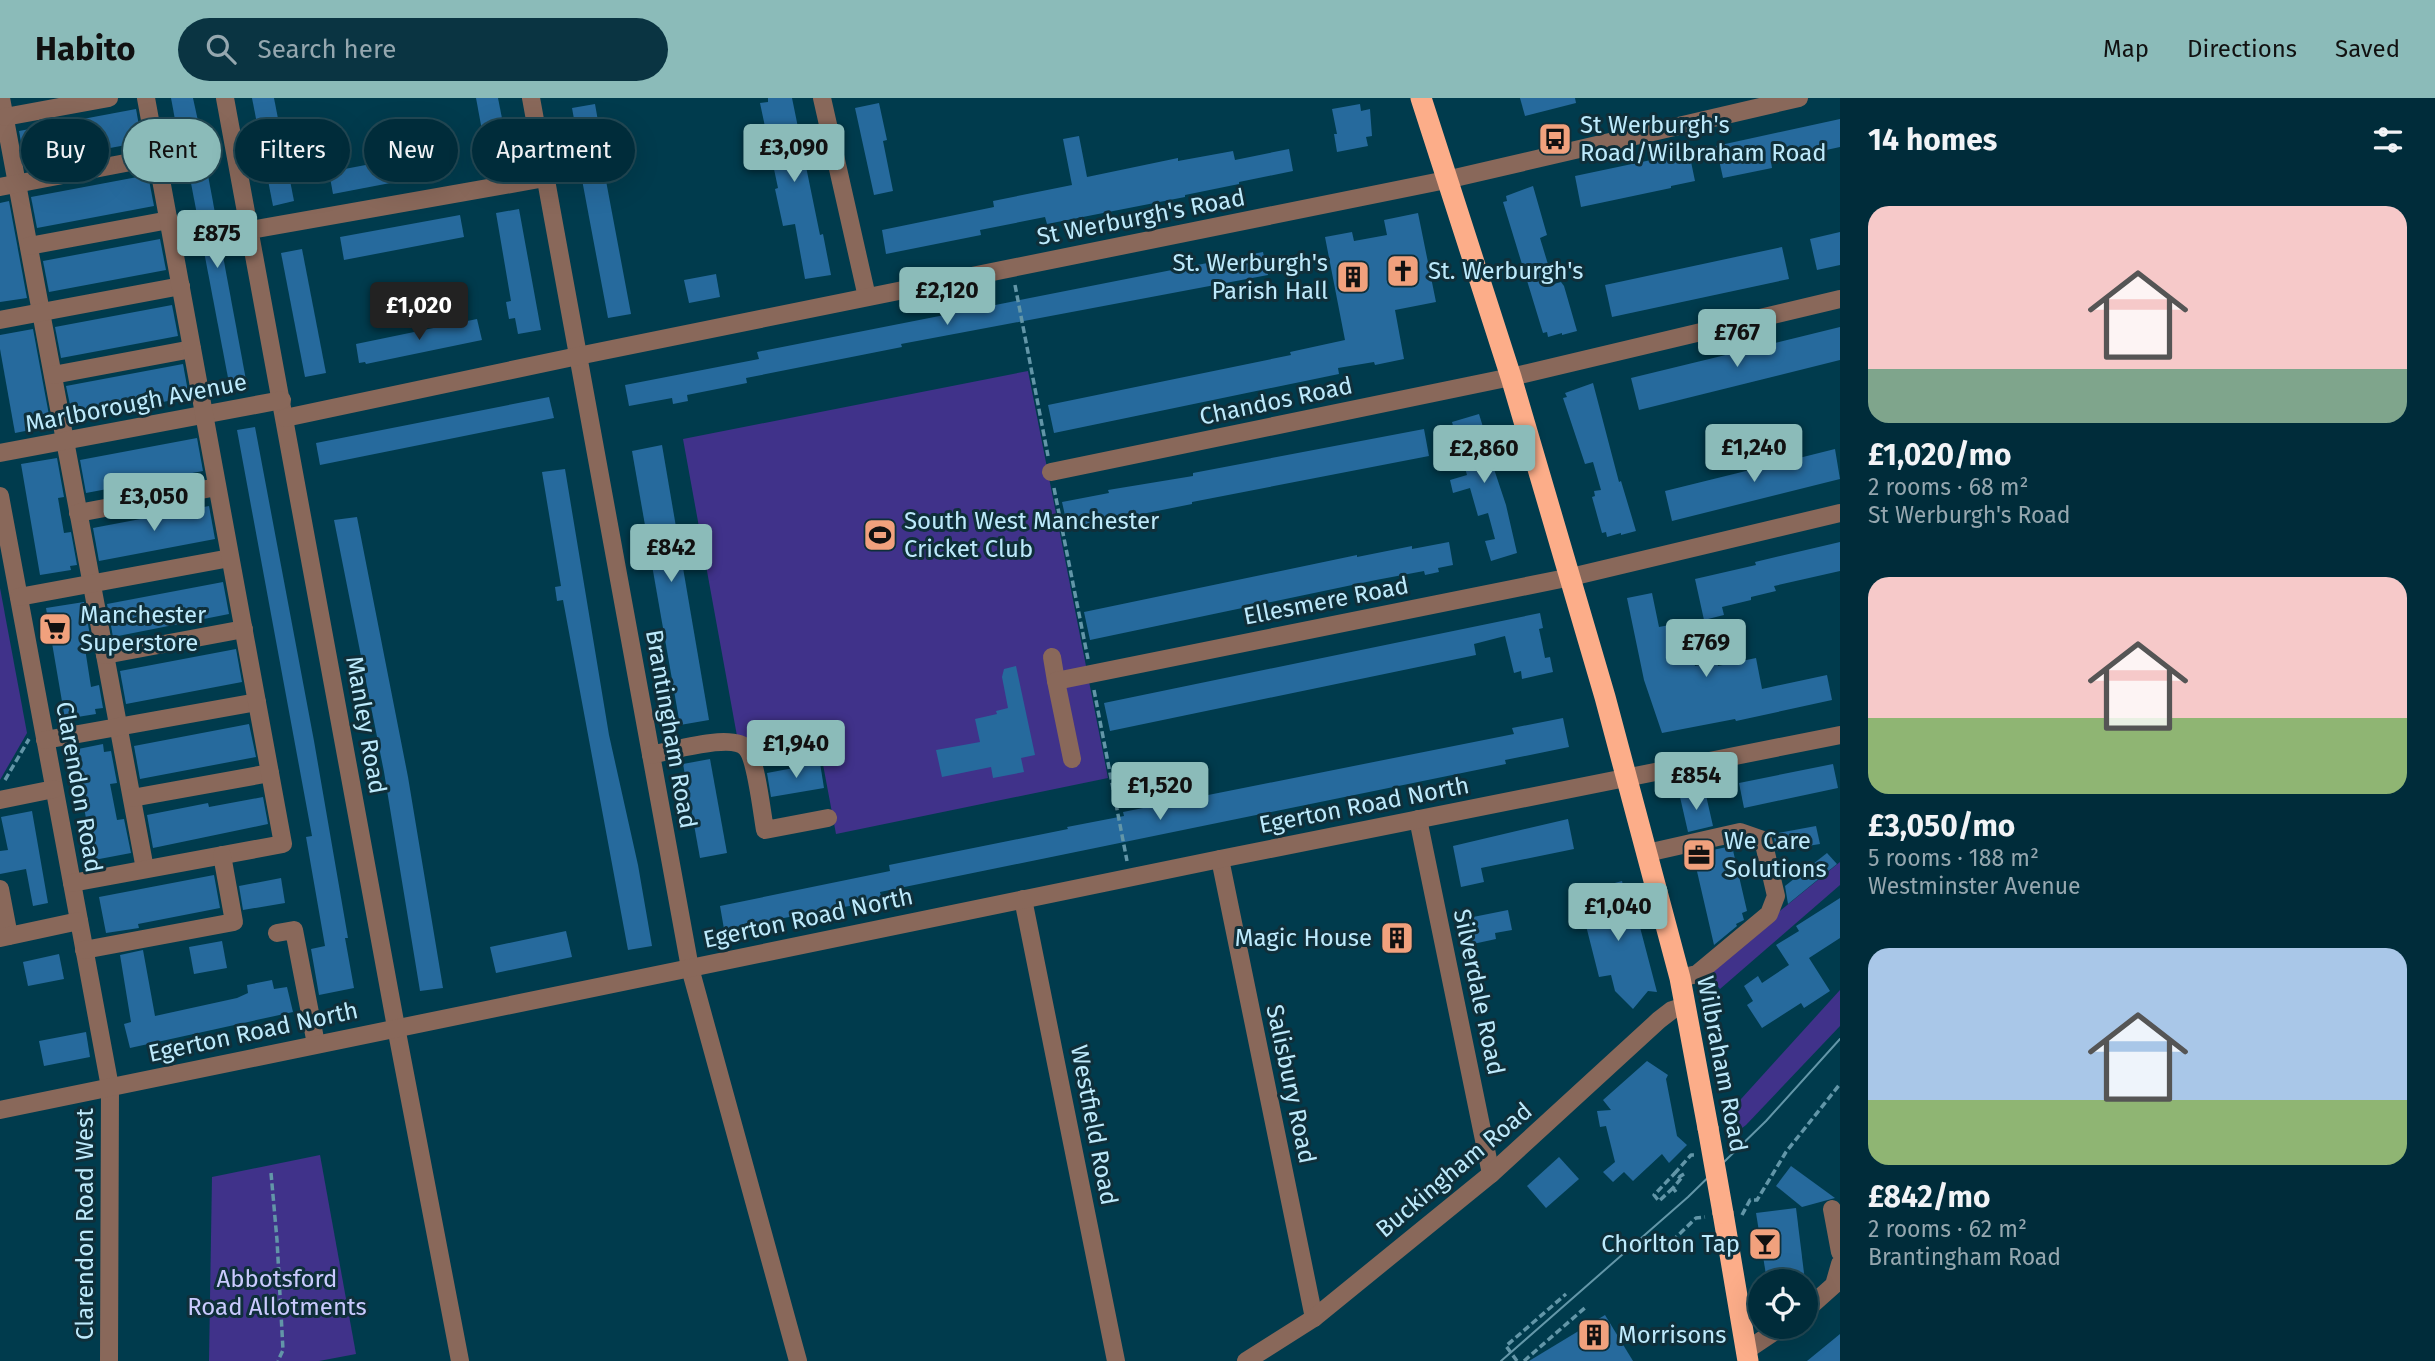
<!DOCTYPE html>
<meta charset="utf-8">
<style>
body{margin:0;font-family:"Fira Sans",sans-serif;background:#0a3442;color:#f1f3f6;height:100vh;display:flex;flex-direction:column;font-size:26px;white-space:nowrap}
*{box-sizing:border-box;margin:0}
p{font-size:23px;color:#95a7af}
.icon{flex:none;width:38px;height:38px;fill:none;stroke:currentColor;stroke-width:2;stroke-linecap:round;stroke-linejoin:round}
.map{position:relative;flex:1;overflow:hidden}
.drawer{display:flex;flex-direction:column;background:#002c3a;width:595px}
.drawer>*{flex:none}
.banner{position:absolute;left:21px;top:21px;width:665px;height:63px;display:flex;gap:14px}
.buttons{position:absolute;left:1748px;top:1171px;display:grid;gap:14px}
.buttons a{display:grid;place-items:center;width:70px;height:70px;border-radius:50%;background:#002c3a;box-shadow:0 7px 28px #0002,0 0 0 2px #224854;font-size:35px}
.price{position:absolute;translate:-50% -60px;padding:0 16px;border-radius:7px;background:#8bbbb9;color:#111;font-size:23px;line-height:46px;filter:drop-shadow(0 2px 4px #0008)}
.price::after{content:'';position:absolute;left:50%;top:42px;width:21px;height:16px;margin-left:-10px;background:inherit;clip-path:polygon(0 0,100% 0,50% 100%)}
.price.selected{background:#222;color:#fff}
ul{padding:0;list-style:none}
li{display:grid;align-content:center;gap:14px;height:371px;padding:0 28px}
li span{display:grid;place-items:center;height:217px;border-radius:21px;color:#555}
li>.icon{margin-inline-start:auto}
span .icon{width:126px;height:126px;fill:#fffc;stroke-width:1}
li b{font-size:30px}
h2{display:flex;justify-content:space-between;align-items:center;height:84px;padding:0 28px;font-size:30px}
.pill{padding:0 24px;border-radius:32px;background:#002c3a;box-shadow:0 7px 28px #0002,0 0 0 2px #224854;font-size:24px;line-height:63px}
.pill.selected{background:#8bbbb9;color:#111}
header{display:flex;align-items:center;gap:42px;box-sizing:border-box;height:98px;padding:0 35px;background:#8bbbb9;color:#111}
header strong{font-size:33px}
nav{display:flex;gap:38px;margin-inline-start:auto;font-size:24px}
.search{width:490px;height:63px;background:#0a3442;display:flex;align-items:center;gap:18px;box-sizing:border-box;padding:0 24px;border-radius:38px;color:#95a7af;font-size:26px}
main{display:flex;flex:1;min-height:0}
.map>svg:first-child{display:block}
.green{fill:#40328a}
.building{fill:#266a9d}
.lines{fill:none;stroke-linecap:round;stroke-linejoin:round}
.path{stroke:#6296a8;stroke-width:3.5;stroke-dasharray:7 3.5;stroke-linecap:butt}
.minor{stroke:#89685a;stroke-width:18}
.highway{stroke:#fcad89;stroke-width:21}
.tram{stroke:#6397a9;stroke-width:2}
.highway-bridge{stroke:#fcad89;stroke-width:21}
.labels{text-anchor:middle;stroke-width:6;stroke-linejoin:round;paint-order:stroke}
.poi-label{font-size:24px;fill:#bdeafc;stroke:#0f2f3a;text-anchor:start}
.street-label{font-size:24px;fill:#bdeafc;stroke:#0f2f3a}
.park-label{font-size:24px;fill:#cacafe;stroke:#0f2f3a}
</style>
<header>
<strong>Habito</strong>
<div class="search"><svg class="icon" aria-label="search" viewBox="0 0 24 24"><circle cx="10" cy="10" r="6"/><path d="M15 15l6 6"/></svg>Search here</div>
<nav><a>Map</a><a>Directions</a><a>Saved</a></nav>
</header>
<main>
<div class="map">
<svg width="1840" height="1263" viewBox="0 0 1840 1263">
<rect width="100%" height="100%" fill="#003b4d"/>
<g class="green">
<path d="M1028,273L1108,680L836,736L819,645L780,653L737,638L683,341Z"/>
<path d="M0,490L27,635L0,682Z"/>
<path d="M1840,764V787L1720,891L1705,874Z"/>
<path d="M1840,892V928L1746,1027L1737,1034L1732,1011Z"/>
<path d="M320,1057L356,1256L319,1263H209L212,1079Z"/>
</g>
<g class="building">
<path d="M171,0H193L198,23L176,27Z"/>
<path d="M252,0H274L294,103L273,108Z"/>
<path d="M476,0H498L510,61L488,65Z"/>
<path d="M768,0H792L820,137L823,136L831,177L805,181L795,126L783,128L775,91L778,90L760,5L768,4Z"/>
<path d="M1520,0H1575L1576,5L1525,18Z"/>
<path d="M879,5L887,42L883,43L893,93L874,97L855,10Z"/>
<path d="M595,6L601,40H598L631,216L608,220L577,55L580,54L572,10Z"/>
<path d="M1360,6L1361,13L1370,11L1372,38L1366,39L1368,48L1337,54L1334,36H1337L1332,11Z"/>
<path d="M136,11L142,44L25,66L19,33Z"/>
<path d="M1840,21V49L1771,64L1772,70L1723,80L1716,48Z"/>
<path d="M1079,38L1087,79L1178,60V63L1233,53L1235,62L1289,51L1293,73L1239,84V86L1185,97V99L1047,126L1045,119L980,132L981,137L886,156L882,132L994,109L993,103L1072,87L1063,41Z"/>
<path d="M449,51L453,73L333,96L329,74Z"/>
<path d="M1689,54L1695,83L1671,88V90L1581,109L1575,78Z"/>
<path d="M205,61L246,282L229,285L187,64Z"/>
<path d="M148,77L154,108L37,130L31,99Z"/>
<path d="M1533,88L1547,137L1540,140L1554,186L1561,184L1564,188L1577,233L1562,237V235L1548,239L1547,234L1543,235L1503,104L1507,103L1506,98Z"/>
<path d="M9,103L27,200L0,204V105Z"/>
<path d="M519,111L541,232L518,236L515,220L509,221L506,204L511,203L496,115Z"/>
<path d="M1418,115L1436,204L1395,212L1404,261L1375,267L1374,264L1338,270L1339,276L1054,335L1048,307L1291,257L1290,254L1345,242L1325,139L1352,134L1354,143L1387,137L1384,122Z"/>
<path d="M460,117L464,139L344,162L340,139Z"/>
<path d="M1840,134V167L1817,172L1810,141Z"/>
<path d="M160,141L166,172L49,194L43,163Z"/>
<path d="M1782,149L1789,181L1612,219L1605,187Z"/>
<path d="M302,151L326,275L305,279L281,155Z"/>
<path d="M1263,154L1268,177L901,246L902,249L746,280L747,285L687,297L688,303L673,306L672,300L629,308L625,287L759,261L757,254Z"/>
<path d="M716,176L720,199L689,205L684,182Z"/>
<path d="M172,207L178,238L61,260L55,229Z"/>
<path d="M477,221L482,242L366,266L365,264L359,265L356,246Z"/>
<path d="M1840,229V262L1639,312L1631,280Z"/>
<path d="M33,231L51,328L15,335L0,251V237Z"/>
<path d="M183,266L189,299L73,321L66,288Z"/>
<path d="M1593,285L1619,384L1621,383L1636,433L1621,437V435L1607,439L1606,434L1602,435L1592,399L1595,398L1594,393L1601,392L1593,364L1585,366L1563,300L1567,299L1565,295Z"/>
<path d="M549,299L554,320L320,367L316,345Z"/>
<path d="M1479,316L1494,365H1492L1506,407L1517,455L1491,463L1485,443L1495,441L1488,415L1478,418L1470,390L1453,395L1450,382L1467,377L1452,324Z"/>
<path d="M255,329L314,643L348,840H345L354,890L319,897L311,851L325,848L306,739L312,738L237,332Z"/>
<path d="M1424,331L1429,358L1192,404V406L1142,416L1144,428L1120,432L1117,421L1068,431L1062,404L1109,395L1108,392L1193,378V375Z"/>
<path d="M197,340L203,373L86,395L80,362Z"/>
<path d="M662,347L709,622L680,627L632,353Z"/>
<path d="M1835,351L1840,381L1672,423L1665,393L1758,370L1756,358L1780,352L1783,364Z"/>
<path d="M57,360L64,399L58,400L64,435L71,434L77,467L70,468L71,472L40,477L21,366Z"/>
<path d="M565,371L609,637L638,767L652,848L628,852L563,502L557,503L555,489L561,488L542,374Z"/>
<path d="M209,408L215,441L99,463L93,430Z"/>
<path d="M357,419L408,679L443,890L420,893L384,674L334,422Z"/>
<path d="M1449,444L1453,467L1438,470L1439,474L1425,477L1424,473L1376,482L1090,542L1084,514L1357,457V459L1412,448V451Z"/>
<path d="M1840,444V473L1774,488L1776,493L1751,499V502L1722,509L1724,517L1704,522L1695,481L1756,467L1755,464Z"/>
<path d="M223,484L229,516L113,539L107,506Z"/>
<path d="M1652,495L1659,529L1685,524L1695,568L1717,564L1718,568L1756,560L1762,591L1827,577L1832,602L1736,623L1735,621L1662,635L1644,582L1627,500Z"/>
<path d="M84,504L91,543L84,544L91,589L99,587L103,610L95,611L96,616L65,621L46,510Z"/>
<path d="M1540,515L1543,530L1539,531L1542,545L1545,560L1550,559L1553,574L1522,581L1521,573L1514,575L1505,538L1474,546L1476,557L1110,633L1104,605Z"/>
<path d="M236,551L242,584L126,606L120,573Z"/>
<path d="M1016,568L1035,657L1021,660L1024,674L993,680L991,669L942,679L936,652L980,644L975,621L997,616L996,613L1008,610L1002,579L1004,571Z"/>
<path d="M1563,620L1569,649L1505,662L1506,666L880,794L882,802L724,831L720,808L890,773L889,767L1068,731L1067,729L1124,718L1123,714L1514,636L1512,630Z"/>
<path d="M249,626L256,659L140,681L134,648Z"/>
<path d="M103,646L104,654L111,653L117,685L110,686L117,722L124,721L131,755L94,762L73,652Z"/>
<path d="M710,661L727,755L700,760L683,666Z"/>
<path d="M820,665L824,690L771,699L767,675Z"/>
<path d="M1833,666L1838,690L1744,710L1739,685Z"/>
<path d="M1705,693L1713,728L1688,734L1680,699Z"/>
<path d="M263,699L268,726L153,750L147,717L208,705L209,709Z"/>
<path d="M32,713L48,805L33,808L26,771L0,776V753L8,752L1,719Z"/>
<path d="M1568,721L1574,751L1481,770L1484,784L1461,789L1453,748Z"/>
<path d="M1816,728L1820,746L1777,753L1773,736Z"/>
<path d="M1732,748L1747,813L1742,815L1744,822L1736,826L1737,828L1714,847L1693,756Z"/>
<path d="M1827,755L1837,766L1788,806L1785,788Z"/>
<path d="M214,777L220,810L138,826L139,830L106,835L99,799Z"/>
<path d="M281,780L285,805L243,812L239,788Z"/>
<path d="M1622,783L1630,816L1636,814L1657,894L1648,893L1633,911L1615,893L1611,877L1599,879L1579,800L1594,796L1593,791Z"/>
<path d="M1840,800V840L1809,860L1830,893L1804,910L1801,905L1762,930L1747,907L1753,903L1744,888L1758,878L1762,885L1789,867L1776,847L1799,833L1796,828Z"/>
<path d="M1508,812L1512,832L1495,835L1496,841L1473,846L1468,820Z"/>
<path d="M1407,829L1410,847L1388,852L1384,834Z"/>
<path d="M566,833L572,859L496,875L490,849Z"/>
<path d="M222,843L227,870L194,876L189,849Z"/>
<path d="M143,852L155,918L237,900L248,895L247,887L272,882L274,891L287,889L293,914L130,950L124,926L131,924L120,857Z"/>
<path d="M59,856L64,881L28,888L23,864Z"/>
<path d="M86,934L90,959L44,968L39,943Z"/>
<path d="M1647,963L1668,977L1666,981L1677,1038L1687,1047L1669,1065L1662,1056L1633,1083L1624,1074L1613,1084L1603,1074L1615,1064L1606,1028L1600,1029L1597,1013L1611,1012L1603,1002Z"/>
<path d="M1559,1059L1579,1081L1546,1110L1527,1088Z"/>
<path d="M1791,1068L1835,1100L1802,1109L1776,1088Z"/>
<path d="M1796,1110L1805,1183H1767L1756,1115Z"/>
<path d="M1605,1217L1633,1263H1529Z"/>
<path d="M1840,1236V1263H1807Z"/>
</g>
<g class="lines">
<g class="path">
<path d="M1015,187L1048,358"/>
<path d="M1054,390L1088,561"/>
<path d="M1094,592L1127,763"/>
<path d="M5,682L29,641"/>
<path d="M271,1075L277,1142L283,1252L278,1263"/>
<path d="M1684,1076L1679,1079L1675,1075L1691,1057H1694"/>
<path d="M1673,1090L1659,1103L1654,1097L1675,1075"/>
<path d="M1676,1094L1673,1090L1683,1078"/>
<path d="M1742,1117L1750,1102H1757L1786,1054L1840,986"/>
<path d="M1665,1145L1667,1148L1696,1120L1705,1119"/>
<path d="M1517,1263L1506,1248L1566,1196"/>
<path d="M1524,1263L1587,1208"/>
</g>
<g class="minor">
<path d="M1,0L145,771"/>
<path d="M225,0L396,929L460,1263"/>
<path d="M531,0L690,870L798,1263"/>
<path d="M822,0L867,199"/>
<path d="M5,19L109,0"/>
<path d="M0,89L157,59"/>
<path d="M251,132L545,80"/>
<path d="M29,148L169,122"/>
<path d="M0,222L181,188"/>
<path d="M53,277L192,251"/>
<path d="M285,320L578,258L1446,82L1799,0"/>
<path d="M0,355L282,302"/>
<path d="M1051,374L1511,279L1840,201"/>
<path d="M0,398L110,989L109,1263"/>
<path d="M78,415L217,389"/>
<path d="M19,499L230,460"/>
<path d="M105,557L244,531"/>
<path d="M1052,559L1056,583"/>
<path d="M45,642L257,604"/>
<path d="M651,657C671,653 734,634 747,651C756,662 762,715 765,732L828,720"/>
<path d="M1072,661L1056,583L1571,479L1840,415"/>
<path d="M132,700L270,675"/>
<path d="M0,702L54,691"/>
<path d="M1418,721L1491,1076"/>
<path d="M1647,755L1740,734L1763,742L1776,798L1769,816L1697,876L1680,880"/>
<path d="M1220,761L1314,1220"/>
<path d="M72,785L283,746L146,0"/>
<path d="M0,791L9,838"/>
<path d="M1023,801L1116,1263"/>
<path d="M277,835L294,832L316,946"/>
<path d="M0,840L79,823"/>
<path d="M84,852L234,824L222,757"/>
<path d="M0,1012L1220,761L1840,637"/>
<path d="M1832,1111L1840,1154"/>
<path d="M1806,1212L1834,1187L1840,1166"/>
<path d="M1747,1252L1783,1228"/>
<path d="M1246,1263L1314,1220L1491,1076L1659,922L1672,912L1685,908"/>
</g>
<g class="highway">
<path d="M1421,0L1511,279L1605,599L1680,880L1708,1030"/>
<path d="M1723,1115L1748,1263"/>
</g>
<path class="tram" d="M1501,1263L1688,1099L1766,1023L1840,941"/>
<path class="highway-bridge" d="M1708,1030L1723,1115"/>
</g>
<defs>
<symbol id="bus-square" viewBox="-11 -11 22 22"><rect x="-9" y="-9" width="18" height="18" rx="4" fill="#f1a17d" stroke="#0f2f3a"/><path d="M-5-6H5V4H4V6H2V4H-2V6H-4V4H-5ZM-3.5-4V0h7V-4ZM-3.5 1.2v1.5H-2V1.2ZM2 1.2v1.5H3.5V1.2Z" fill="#111"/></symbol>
<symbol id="church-square" viewBox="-11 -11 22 22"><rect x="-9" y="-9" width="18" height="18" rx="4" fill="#f1a17d" stroke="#0f2f3a"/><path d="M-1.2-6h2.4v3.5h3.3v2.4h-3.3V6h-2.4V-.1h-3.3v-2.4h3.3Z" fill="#111"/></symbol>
<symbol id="building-square" viewBox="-11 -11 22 22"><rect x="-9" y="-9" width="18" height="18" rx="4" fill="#f1a17d" stroke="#0f2f3a"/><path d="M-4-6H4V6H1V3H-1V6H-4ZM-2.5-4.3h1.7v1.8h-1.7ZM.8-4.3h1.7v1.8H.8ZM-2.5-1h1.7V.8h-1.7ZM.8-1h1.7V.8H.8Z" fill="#111"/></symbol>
<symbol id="stadium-square" viewBox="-11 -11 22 22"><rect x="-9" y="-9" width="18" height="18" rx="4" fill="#f1a17d" stroke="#0f2f3a"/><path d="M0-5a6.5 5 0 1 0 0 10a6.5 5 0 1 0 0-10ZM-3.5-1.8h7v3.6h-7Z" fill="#111"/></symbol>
<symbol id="supermarket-square" viewBox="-11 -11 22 22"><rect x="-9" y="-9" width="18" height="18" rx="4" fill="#f1a17d" stroke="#0f2f3a"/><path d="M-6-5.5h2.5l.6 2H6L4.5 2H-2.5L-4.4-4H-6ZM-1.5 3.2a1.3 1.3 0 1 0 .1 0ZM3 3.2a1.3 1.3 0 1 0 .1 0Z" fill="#111"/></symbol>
<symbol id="office-square" viewBox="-11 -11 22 22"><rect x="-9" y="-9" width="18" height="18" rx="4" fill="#f1a17d" stroke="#0f2f3a"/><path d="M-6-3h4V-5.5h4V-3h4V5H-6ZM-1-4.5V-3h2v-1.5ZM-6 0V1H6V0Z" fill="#111"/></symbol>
<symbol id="bar-square" viewBox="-11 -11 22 22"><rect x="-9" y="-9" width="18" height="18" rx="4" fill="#f1a17d" stroke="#0f2f3a"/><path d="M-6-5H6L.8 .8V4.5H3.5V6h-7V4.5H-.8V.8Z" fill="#111"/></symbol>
</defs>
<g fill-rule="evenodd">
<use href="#bus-square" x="1536" y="22" width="38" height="38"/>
<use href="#church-square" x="1384" y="154" width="38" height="38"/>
<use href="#building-square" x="1334" y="160" width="38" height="38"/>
<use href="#stadium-square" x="861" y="418" width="38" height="38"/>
<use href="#supermarket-square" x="36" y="512" width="38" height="38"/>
<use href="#office-square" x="1680" y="738" width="38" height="38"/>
<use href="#building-square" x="1378" y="821" width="38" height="38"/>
<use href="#bar-square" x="1746" y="1127" width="38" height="38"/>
<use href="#building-square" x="1575" y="1218" width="38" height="38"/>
</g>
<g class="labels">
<g class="poi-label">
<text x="1580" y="35">St Werburgh's<tspan x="1580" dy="28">Road/Wilbraham Road</tspan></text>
<text x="1328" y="173" text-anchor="end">St. Werburgh's<tspan x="1328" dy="28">Parish Hall</tspan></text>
<text x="1428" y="181">St. Werburgh's</text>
<text x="904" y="431">South West Manchester<tspan x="904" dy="28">Cricket Club</tspan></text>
<text x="80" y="525">Manchester<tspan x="80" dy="28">Superstore</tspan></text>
<text x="1724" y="751">We Care<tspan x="1724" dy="28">Solutions</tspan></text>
<text x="1372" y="848" text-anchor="end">Magic House</text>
<text x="1740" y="1154" text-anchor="end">Chorlton Tap</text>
<text x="1618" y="1245">Morrisons</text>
</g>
<g class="street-label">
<text transform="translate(1141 119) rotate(-11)" y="8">St Werburgh's Road</text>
<text transform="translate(1276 303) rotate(-12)" y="8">Chandos Road</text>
<text transform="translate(136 305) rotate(-11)" y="8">Marlborough Avenue</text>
<text transform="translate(1326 503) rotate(-11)" y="8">Ellesmere Road</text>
<text transform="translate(366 627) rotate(80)" y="8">Manley Road</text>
<text transform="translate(671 631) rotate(80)" y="8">Brantingham Road</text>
<text transform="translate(79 689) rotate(80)" y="8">Clarendon Road</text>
<text transform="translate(1364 707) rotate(-11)" y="8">Egerton Road North</text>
<text transform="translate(808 820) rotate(-12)" y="8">Egerton Road North</text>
<text transform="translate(1479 894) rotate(78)" y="8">Silverdale Road</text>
<text transform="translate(253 934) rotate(-12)" y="8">Egerton Road North</text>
<text transform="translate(1722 966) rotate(79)" y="8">Wilbraham Road</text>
<text transform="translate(1291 986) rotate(78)" y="8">Salisbury Road</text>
<text transform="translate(1094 1027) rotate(79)" y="8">Westfield Road</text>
<text transform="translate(1454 1072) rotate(-40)" y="8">Buckingham Road</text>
<text transform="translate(85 1126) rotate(-90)" y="8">Clarendon Road West</text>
</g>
<g class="park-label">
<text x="277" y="1189">Abbotsford<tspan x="277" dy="28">Road Allotments</tspan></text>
</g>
</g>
</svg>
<div class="buttons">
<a><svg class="icon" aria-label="locate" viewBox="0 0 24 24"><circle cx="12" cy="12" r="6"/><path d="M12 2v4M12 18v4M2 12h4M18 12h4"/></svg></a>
</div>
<b class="price" style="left:794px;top:86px">£3,090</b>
<b class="price" style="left:217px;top:172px">£875</b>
<b class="price" style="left:947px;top:229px">£2,120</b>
<b class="price selected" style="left:419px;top:244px">£1,020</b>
<b class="price" style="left:1737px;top:271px">£767</b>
<b class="price" style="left:1754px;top:386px">£1,240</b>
<b class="price" style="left:1484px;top:387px">£2,860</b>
<b class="price" style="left:154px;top:435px">£3,050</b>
<b class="price" style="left:671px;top:486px">£842</b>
<b class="price" style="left:1706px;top:581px">£769</b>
<b class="price" style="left:796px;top:682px">£1,940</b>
<b class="price" style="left:1696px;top:714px">£854</b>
<b class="price" style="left:1160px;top:724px">£1,520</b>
<b class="price" style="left:1618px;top:845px">£1,040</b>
<div class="banner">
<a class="pill">Buy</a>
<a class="pill selected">Rent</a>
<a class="pill">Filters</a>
<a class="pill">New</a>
<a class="pill">Apartment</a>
</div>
</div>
<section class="drawer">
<h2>14 homes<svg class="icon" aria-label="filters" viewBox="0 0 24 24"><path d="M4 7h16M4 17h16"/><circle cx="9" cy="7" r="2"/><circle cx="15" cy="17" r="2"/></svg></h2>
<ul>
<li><span style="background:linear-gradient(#f6c9c9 75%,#7fa58c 0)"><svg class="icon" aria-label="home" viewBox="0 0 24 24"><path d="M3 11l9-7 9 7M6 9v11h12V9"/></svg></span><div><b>£1,020/mo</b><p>2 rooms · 68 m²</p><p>St Werburgh's Road</p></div></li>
<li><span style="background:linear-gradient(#f6c9c9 65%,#8fb573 0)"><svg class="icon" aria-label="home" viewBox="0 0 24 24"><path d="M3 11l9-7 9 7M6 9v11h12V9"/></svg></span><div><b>£3,050/mo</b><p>5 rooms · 188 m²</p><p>Westminster Avenue</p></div></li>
<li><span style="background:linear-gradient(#a9c7e8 70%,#8fb573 0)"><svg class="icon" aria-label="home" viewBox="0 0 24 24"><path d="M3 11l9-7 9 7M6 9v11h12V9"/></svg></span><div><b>£842/mo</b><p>2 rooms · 62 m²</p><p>Brantingham Road</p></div></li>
</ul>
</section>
</main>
